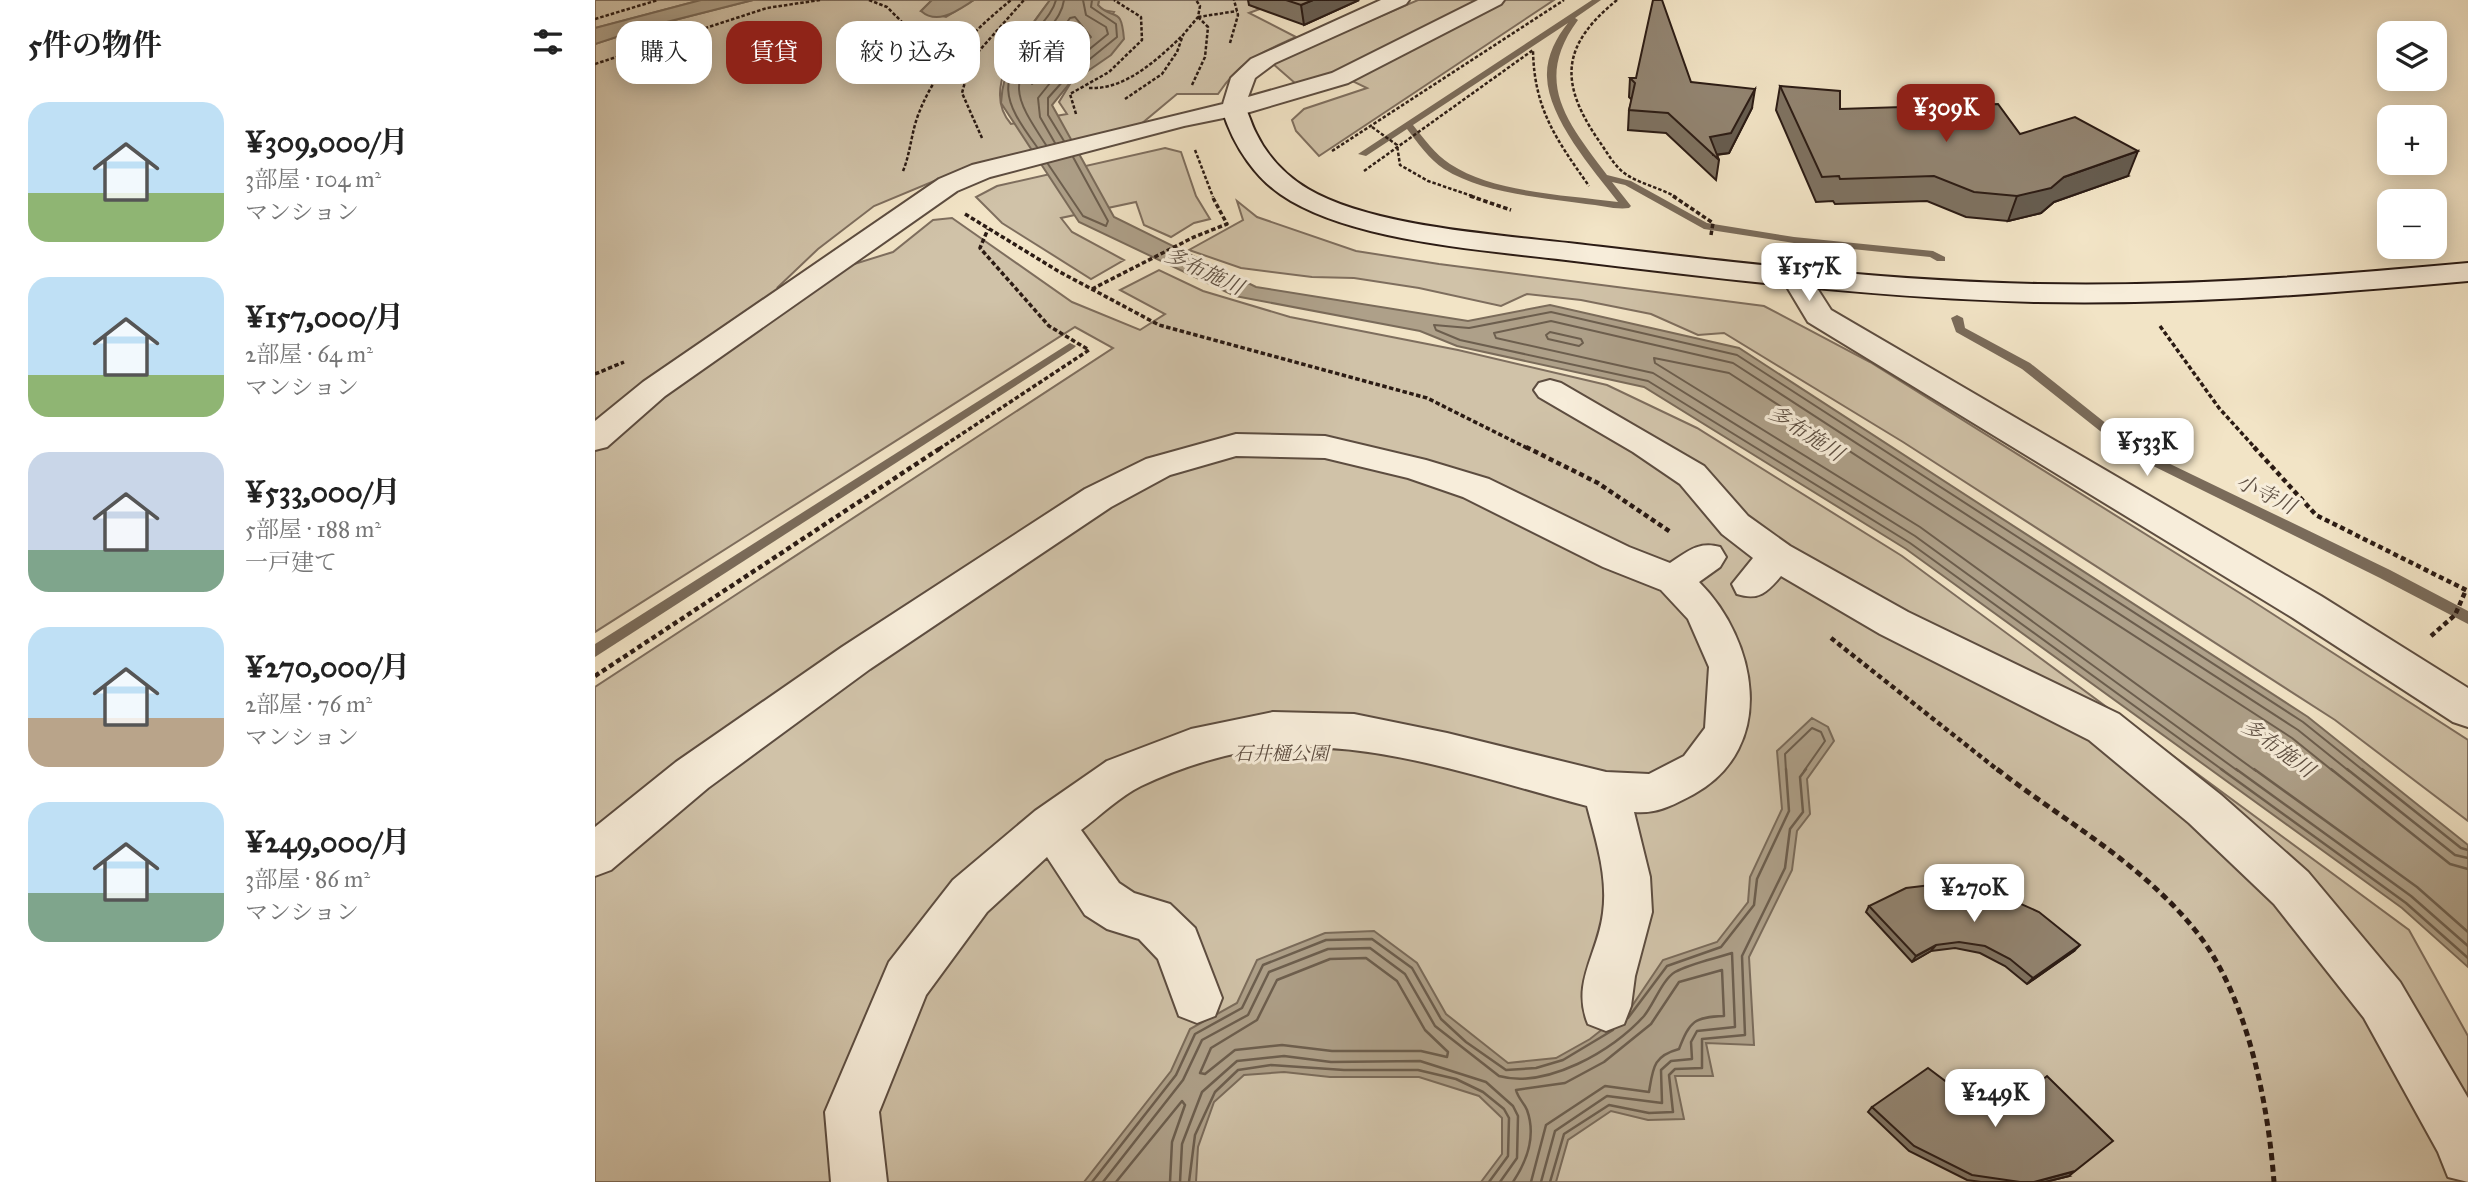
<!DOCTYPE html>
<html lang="ja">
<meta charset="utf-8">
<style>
body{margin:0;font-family:"IM FELL Great Primer","Noto Serif JP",serif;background:#f2f2f2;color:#222;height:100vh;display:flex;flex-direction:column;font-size:26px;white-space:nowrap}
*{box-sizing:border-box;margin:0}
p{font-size:23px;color:#767676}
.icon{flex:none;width:38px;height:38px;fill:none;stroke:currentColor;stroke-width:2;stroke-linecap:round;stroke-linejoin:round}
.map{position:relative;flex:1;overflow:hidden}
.drawer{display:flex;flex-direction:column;background:#fff;width:595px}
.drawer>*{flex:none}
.banner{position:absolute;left:21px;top:21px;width:665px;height:63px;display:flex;gap:14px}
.buttons{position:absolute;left:1782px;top:21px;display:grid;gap:14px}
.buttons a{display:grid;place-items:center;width:70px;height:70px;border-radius:14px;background:#fff;box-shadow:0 4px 18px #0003;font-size:35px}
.price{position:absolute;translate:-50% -60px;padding:0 16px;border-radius:14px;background:#fff;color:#222;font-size:23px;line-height:46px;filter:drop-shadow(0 2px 4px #0008)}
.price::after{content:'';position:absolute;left:50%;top:42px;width:21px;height:16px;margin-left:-10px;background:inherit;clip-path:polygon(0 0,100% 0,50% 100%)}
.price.on{background:#8f2418;color:#fff}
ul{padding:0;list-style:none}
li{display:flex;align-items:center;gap:21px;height:175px;padding:0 28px}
li span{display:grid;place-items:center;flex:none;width:196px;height:140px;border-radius:21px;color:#555}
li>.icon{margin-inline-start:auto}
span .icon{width:84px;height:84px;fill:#fffc;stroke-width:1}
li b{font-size:30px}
h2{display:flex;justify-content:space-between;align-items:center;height:84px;padding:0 28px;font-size:30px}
.pill{padding:0 24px;border-radius:21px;background:#fff;box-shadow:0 4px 18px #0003;font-size:24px;line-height:63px}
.pill.on{background:#8f2418;color:#fff}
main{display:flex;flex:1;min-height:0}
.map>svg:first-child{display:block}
.green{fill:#d0c2a8;stroke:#7e6e5e;stroke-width:2}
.water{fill:#aea089;stroke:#7a6b5a;stroke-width:2}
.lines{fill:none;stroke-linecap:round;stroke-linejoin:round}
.shore-far1{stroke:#6c5e4e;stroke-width:2}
.shore{stroke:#6c5e4e;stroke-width:2.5}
.stream{fill:#7a6b5a;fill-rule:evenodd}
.street-casing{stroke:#5d4d40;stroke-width:4}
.secondary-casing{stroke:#2b1b14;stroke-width:4}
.path-far3{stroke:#2b1b14;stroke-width:2.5;stroke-dasharray:3.5 2;stroke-linecap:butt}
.path-far2{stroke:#2b1b14;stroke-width:3.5;stroke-dasharray:4.5 2.5;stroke-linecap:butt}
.path-far1{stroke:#2b1b14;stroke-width:4.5;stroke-dasharray:5 3.5;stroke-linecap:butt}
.path{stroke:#2b1b14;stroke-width:5;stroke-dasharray:7 4.5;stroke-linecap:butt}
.street{fill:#f7edda;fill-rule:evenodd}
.secondary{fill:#f7edda;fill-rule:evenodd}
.wall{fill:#7e7261;stroke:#2b1b14;stroke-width:2}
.shaded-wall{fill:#665c4f;stroke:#2b1b14;stroke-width:2}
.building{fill:#928471;stroke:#2b1b14;stroke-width:2}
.labels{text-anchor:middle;stroke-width:6;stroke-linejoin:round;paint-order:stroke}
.park-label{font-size:19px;font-style:italic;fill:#5d4d40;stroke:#f7edda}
.water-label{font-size:21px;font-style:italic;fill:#5f5043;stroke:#f7edda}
</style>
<main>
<section class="drawer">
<h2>5件の物件<svg class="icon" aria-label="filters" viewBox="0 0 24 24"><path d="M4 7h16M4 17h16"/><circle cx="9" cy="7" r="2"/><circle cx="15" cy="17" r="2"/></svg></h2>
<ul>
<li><span style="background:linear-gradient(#bfe0f5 65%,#8fb573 0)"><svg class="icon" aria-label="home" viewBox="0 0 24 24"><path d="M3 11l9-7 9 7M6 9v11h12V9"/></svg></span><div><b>¥309,000/月</b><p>3部屋 · 104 m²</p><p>マンション</p></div></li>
<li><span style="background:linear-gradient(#bfe0f5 70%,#8fb573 0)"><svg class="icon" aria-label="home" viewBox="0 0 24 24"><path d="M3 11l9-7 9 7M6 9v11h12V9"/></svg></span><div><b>¥157,000/月</b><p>2部屋 · 64 m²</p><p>マンション</p></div></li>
<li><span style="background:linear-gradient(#c9d6e8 70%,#7fa58c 0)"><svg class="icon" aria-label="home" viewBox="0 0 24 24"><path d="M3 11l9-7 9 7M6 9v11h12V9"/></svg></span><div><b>¥533,000/月</b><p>5部屋 · 188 m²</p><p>一戸建て</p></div></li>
<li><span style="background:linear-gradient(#bfe0f5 65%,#b9a48a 0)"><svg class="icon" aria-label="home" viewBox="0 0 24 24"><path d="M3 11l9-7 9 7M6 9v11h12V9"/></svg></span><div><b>¥270,000/月</b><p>2部屋 · 76 m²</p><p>マンション</p></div></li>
<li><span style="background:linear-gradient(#bfe0f5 65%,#7fa58c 0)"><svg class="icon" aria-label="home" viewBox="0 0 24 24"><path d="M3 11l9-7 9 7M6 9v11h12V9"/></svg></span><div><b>¥249,000/月</b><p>3部屋 · 86 m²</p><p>マンション</p></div></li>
</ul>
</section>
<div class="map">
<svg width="1873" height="1182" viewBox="0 0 1873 1182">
<rect width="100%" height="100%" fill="#f2e4c6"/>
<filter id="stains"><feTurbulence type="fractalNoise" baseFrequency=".00286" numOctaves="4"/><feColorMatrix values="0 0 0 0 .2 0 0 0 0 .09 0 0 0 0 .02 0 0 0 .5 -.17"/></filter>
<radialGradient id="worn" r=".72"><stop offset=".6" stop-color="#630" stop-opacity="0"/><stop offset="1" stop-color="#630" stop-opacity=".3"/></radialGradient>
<g class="green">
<path d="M0,0H106L0,28Z"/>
<path d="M158,0H337L326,11L351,17L379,0H455C432,32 383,86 416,124L472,114L464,102L519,12L507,10L503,5L504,0H666L655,5L665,9L654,13L701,37C664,54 647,59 623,94H582L546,124L391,163L356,174L279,206L223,249L182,288L298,252L338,220L357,218L477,302L545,330L570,314L525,290L564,270L608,291L695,317L863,350L1012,385L1102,428L1307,556L1814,930L1873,1036V1182H0V687L518,348L480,327L0,632V44L52,27Z"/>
<path d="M823,0H959L724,156L701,131L697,120L709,109L772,88L741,73L701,84L677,63Z"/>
<path d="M570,148L586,152L601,196L615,219L599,223L576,237L549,225L541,202L466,218L477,232L529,260L496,279L407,223L381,197L402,186Z"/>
<path d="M642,201L662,217L761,251L844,264L1169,306L1275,362L1656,600L1873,740V821L1740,720L1308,442L1129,333L1103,335L1056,314L986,300L932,294L906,306L824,288L759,278L717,277L646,268L594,250L648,220Z"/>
</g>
<g class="water">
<path d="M106,0H158L52,27L0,44V28Z"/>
<path d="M337,0H379C363,10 343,26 326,11Z"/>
<path d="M455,0H504L503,5C519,22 526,4 529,39L516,55L474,84L457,105L519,217L661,287L873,321L955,305L1144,348L1713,717L1873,845V967L1807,908L1311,549L1049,387L862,346L825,331L640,296L484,222L406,103C408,61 431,33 455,0Z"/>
<path d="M1217,718L1233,727L1239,741L1212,779L1215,814L1202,831L1197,870L1154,957L1159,1045L1111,1043L1118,1076H1080L1089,1119L1053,1120L1016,1111L973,1140L961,1182H886L907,1154V1118L884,1096L824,1077H735L689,1072L649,1075L619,1102L603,1147L601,1182H489L576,1071L595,1029L642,1003L662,960L730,933L779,931L822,963L851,1014L913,1063L961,1058L995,1039L1037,1006L1068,960L1122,942L1153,902L1155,877L1187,809L1182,751Z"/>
</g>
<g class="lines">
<g class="shore-far1">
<path d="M480,17L496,37L460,62L437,84L439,69L475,18Z"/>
<path d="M469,141L453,115V98L469,80L522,37L521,24L496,7L497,0"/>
<path d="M460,143L445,117L443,98L459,78L513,34L511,27L491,15L488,0"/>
<path d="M451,145C417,93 413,85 451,33C459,22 467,14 469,0"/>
<path d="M442,147C406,98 402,83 440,32C448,22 458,12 461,0"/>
<path d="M453,164L488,216L511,226L513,221L478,157"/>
<path d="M955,332L986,339L988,343L984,346L953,339L951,335Z"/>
<path d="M1191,771L1190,754L1217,728L1226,732L1230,741L1209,771"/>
<path d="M1629,771L1315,543L1053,381L865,340L841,330L839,325L874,328L956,312L1142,355L1708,722L1769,771"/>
<path d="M1643,771L1320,536L1058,373L901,338L899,333L956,321L1138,363L1703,730L1754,771"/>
<path d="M1661,771L1325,527L1060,363L1059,358L1134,373L1697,738L1738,771"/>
</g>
<g class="shore">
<path d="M1626,769L1811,903L1873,958"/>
<path d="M1641,769L1816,896L1873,946"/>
<path d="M1659,769L1822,887L1873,932"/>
<path d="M1736,769L1855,864L1873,869"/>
<path d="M1752,769L1860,855L1873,858"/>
<path d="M1767,769L1866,848L1873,850"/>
<path d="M771,958L802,981L830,1030L853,1052L852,1057L826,1051H737L687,1045L640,1050L610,1074L605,1073L616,1048L662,1020L682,980L735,959Z"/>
<path d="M1033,1018L1072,966L1126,947L1159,905L1162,879L1194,811L1191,769"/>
<path d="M497,1182L581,1075L600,1034L647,1008L668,965L731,940L777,939L817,968L846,1019L871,1042L911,1070L941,1068L968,1060L1018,1030"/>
<path d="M508,1182L588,1080L607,1040L653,1015L674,972L733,949L775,948L810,974L840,1026L904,1076C951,1089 1018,1051 1049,1016C1059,1004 1067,980 1080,972C1097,963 1119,959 1137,953L1140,1027L1102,1031L1096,1042L1097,1059L1076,1061L1066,1070L1067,1103L1012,1096L960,1131L946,1182"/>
<path d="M521,1182L587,1101L590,1105L577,1142L575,1182"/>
<path d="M585,1182L587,1144L607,1092L642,1061L689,1056L736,1062L825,1061L891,1082L918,1106L923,1116L922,1158L905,1182"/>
<path d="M594,1182L600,1135L620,1092L643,1070L676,1065L749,1070H823L861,1079L888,1092L909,1109L914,1118L913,1156L894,1182"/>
<path d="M918,1182C932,1161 941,1135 932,1110C929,1103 923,1098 921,1090L970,1083L1009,1062L1056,1024L1084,982L1127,970L1129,1016C1099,1017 1095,1021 1084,1049C1058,1056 1058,1068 1054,1092L1010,1086L951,1125L936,1182"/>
<path d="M955,1182L969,1134L1014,1105L1054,1113L1078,1112L1074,1075L1080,1069L1107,1068V1039L1150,1035L1147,956L1190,868L1195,829L1208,812L1205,777L1211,769"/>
</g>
<g class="stream">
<path d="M997,0H1006L980,18L983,20C937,82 973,123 1012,175L1036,181L1112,223L1199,237L1338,251L1350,257V261H1342L1335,257L1199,243L1109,229L1030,185L1017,182L1036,206L1034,208C1021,210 1005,205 991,204C948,198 887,193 849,169C834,159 823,143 812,129L771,156L763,154ZM973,23C961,38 951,57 952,77C953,118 998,170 1023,202C972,195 899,193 855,164C840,154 829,139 818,125Z"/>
<path d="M1362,315L1368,318L1370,328L1435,363L1542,448L1795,570L1873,611V624L1785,578L1534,454L1427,369L1361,332L1356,318Z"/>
<path d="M475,343L481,346L479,348L0,657V644Z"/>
</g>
<defs>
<g id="street">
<path d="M786,0H814L811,4L680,63L660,78L653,97L737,73L883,0H909L906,4L753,83L648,114L589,126L395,177L362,191L70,396L12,447L0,450V421L48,382L344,179L377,165L628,104L636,78L656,59Z"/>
<path d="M1201,268L1211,271L1236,310L1726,596L1873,688V727L1858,722L1698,618L1213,322L1186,277L1191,271Z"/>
<path d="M955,380L966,383L1109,466L1153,516L1195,546L1313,612L1524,714L1626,795L1713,872L1805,982L1873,1098V1182L1853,1177L1843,1152L1769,1018L1679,904L1594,823L1494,740L1285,634L1186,576C1172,592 1164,601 1142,594L1137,584L1158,558L1127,534L1085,484L1038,452L944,397L939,390L944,383Z"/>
<path d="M641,434L730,436L831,460L894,479L1034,547L1075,563C1093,551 1104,541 1125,547L1131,557L1125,567L1104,582C1162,640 1183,747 1099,794C1078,805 1063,814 1039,812L1055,877L1057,912L1040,976L1036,1006L1029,1024L1011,1031L993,1024C976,983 1003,954 1008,913C1013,877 1001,840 992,806C892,780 784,740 679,748C635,751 586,767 546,786C525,796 505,816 486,830L524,883L539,893L575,904L600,928L627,998L620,1016L602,1023L584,1016L563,959L544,939L512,929L490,915L452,857L392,912L331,995L284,1112L292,1182H236L230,1112L294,962L358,880L440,811L512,761L596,729L678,712L759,714L852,733L1011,772L1054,774L1089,756L1110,728L1114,667L1093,619L1066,590L1008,567L868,497L813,478L730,458L641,456L575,475L516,507L275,669L113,788L16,870L0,876V827L81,762L247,647L490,489L551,459Z"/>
</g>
<path id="secondary" d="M639,102L648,104C654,113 656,124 661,133C672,156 691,176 713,189C777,227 906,235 982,244C1135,262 1289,281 1443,284C1587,287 1730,276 1873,263V281C1729,294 1585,305 1441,302C1284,298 1126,279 971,260C889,250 767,242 696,201C662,182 638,146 627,109L630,104Z"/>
</defs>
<use href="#street" class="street-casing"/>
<use href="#secondary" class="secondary-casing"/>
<g class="path-far3">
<path d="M274,0L292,7L313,28L367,40"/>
<path d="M1022,0C968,44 963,80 1002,138C1011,150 1019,167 1032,175C1046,184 1065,188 1081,197"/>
<path d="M603,17L642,11"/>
<path d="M0,19L63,0"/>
<path d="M635,43L643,15L639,0"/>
<path d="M0,64L172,8L225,0"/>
<path d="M597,85L610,57L613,27L603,17"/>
<path d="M494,88C530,90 562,60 587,36"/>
<path d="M530,99L567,74L582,52L588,35L603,17L605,6L601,0"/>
<path d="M481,114L475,94L514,72L547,40L546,17L519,0"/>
<path d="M777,127L802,145L805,165L833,181L880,197"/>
<path d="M387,138L367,93L376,60L429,0"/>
<path d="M600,150L618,197"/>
<path d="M737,151L969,0"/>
<path d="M308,171C315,154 316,136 322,118C340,68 376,33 416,0"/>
<path d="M769,171L938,50C939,109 961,139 994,186"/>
</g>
<g class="path-far2">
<path d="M875,196L916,210"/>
<path d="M1078,196L1118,223L1116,235"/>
<path d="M370,214L463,271L564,325L832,398L934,449"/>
<path d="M497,289L599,237L632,224L617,196"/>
<path d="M1565,326L1624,408L1661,449"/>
<path d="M0,374L29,362"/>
<path d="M344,449L494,350L454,326L385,248L393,229"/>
</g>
<g class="path-far1">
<path d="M931,447L1003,483L1077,533"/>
<path d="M1659,447L1721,515L1873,591"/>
<path d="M1836,636L1860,615L1871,590"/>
<path d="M1236,638L1404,771"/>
<path d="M0,676L347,447"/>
</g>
<path class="path" d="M1402,769C1469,821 1546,863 1600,930C1652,994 1673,1102 1679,1182"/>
<use href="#street" class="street"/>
<use href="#secondary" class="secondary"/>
</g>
<g class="wall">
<path d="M653,0H764L709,25L654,5Z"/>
<path d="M1035,78L1096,82L1157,108L1134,153L1122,155L1124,160L1121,180L1071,133L1033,130L1034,110L1037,100L1034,97Z"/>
<path d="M1185,86L1245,109L1425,134L1533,176L1459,202L1446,213L1413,221L1371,217L1332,201L1240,204L1238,201L1221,202L1181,110Z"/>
<path d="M1274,906L1479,951L1432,984L1410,966L1385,953L1360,948L1336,951L1317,962L1271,912Z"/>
<path d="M1277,1107L1474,1176L1450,1182H1386L1372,1180L1314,1151L1273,1112Z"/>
</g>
<g class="shaded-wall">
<path d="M718,0H764L709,25L706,5Z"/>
<path d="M1160,89L1157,108L1134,153L1118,155L1115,137Z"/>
<path d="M1543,151L1533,176L1459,202L1446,213L1413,221L1422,196L1469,177Z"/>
<path d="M1341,945L1336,951L1317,962L1321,956Z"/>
<path d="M1485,945L1479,951L1432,984L1438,978Z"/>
<path d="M1480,1171L1474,1176L1450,1182H1439Z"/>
</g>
<g class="building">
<path d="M691,0H718L706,5Z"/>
<path d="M1058,0H1067L1096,82L1160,89L1136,133L1115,137L1124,160L1073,113L1034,110L1040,83L1035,78H1041Z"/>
<path d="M1185,86L1245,91V109L1403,104L1425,134L1480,117L1543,151L1469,177L1456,188L1422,196L1379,192L1339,176L1245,179L1244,176L1227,177Z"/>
<path d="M1353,883L1399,892L1444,912L1485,945L1438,978L1415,959L1390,946L1364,942L1341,945L1321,956L1274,906L1311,888Z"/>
<path d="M1333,1068L1357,1086L1384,1096L1411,1098L1434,1091L1452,1076L1518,1141L1480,1171L1439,1182H1425L1377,1175L1319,1146L1277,1107Z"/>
</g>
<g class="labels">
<g class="park-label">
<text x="686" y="760">石井樋公園</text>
</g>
<g class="water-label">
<text transform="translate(609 271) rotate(25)" y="7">多布施川</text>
<text transform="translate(1211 433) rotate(33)" y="7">多布施川</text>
<text transform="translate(1671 494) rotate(27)" y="7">小寺川</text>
<text transform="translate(1683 748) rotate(36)" y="7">多布施川</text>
</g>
</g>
<rect width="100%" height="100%" filter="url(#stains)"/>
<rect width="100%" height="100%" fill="url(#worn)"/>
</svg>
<div class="buttons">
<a><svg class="icon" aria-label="layers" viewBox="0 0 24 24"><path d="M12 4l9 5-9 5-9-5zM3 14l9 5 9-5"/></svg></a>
<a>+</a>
<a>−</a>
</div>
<b class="price on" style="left:1351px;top:144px">¥309K</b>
<b class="price" style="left:1214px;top:303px">¥157K</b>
<b class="price" style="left:1552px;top:478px">¥533K</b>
<b class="price" style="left:1379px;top:924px">¥270K</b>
<b class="price" style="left:1400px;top:1129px">¥249K</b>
<div class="banner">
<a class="pill">購入</a>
<a class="pill on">賃貸</a>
<a class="pill">絞り込み</a>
<a class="pill">新着</a>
</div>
</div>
</main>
